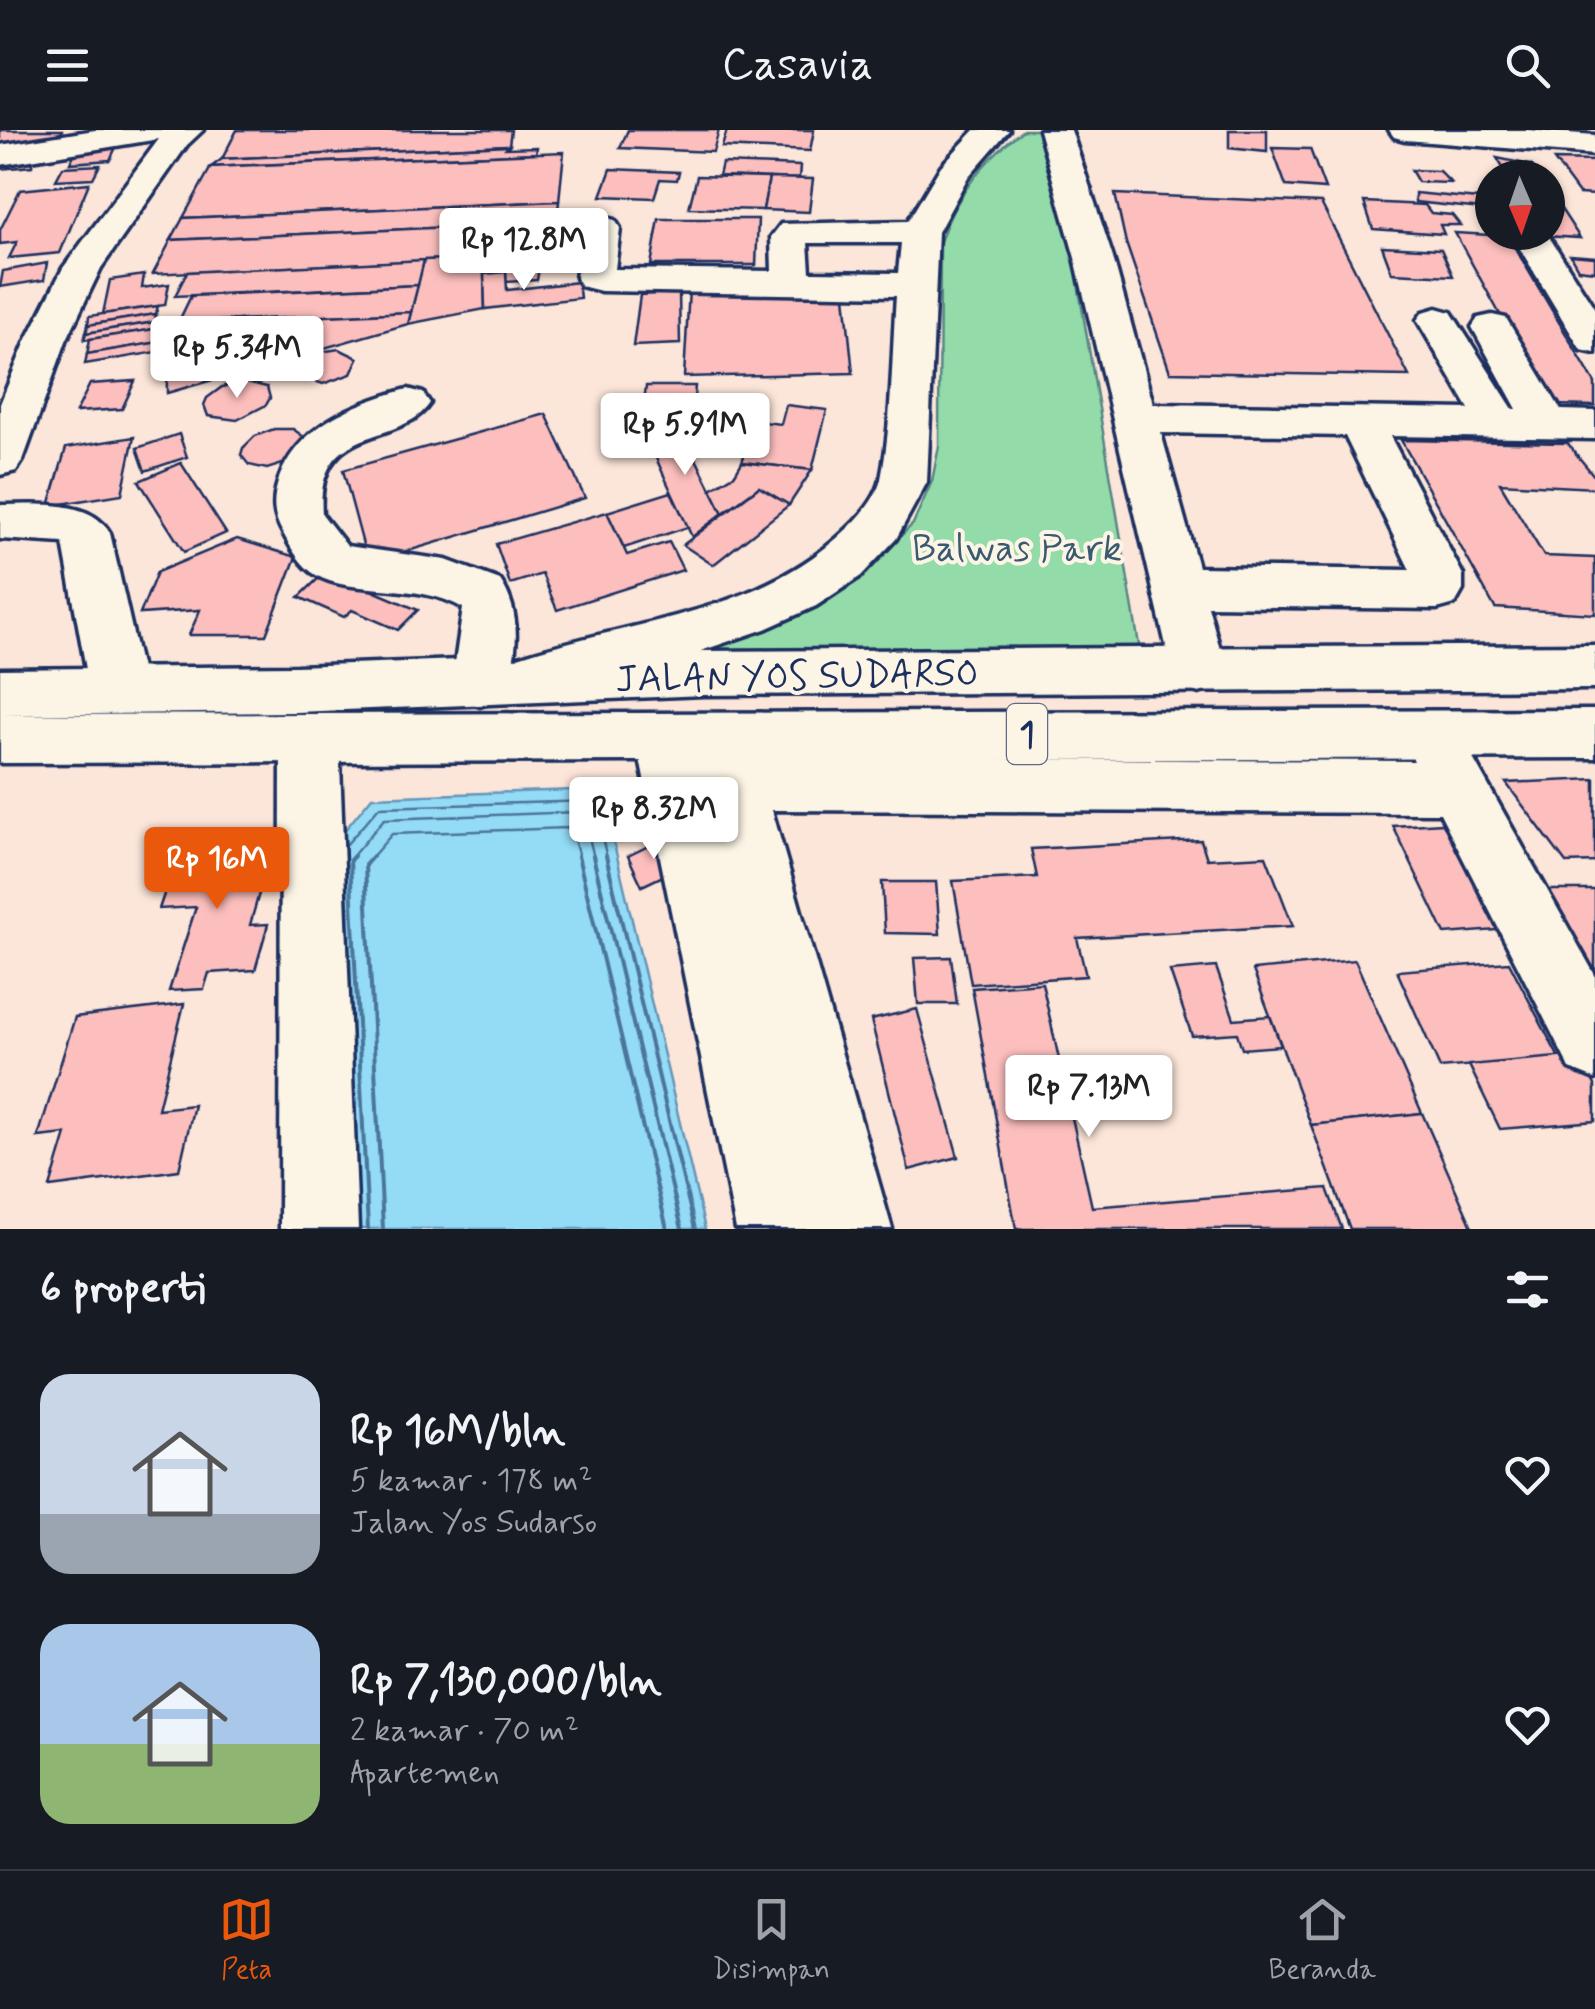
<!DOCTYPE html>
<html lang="id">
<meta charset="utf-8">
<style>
body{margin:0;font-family:Mynerve,sans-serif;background:#20242c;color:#f1f3f6;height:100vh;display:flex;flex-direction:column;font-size:38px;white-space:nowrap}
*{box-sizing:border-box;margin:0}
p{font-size:32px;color:#9ea1a6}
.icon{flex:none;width:55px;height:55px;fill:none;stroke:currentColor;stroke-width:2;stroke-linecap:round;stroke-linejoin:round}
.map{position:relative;height:1099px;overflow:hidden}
.side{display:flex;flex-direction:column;background:#171b24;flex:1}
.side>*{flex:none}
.needle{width:65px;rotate:178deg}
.tools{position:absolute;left:1475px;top:30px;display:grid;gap:20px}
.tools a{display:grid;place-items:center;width:90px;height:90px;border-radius:50%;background:#171b24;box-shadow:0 2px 8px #0004;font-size:50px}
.price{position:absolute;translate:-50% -85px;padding:0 22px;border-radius:10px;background:#fff;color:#222;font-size:32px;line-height:65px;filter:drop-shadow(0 2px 5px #0008)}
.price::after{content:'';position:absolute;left:50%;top:60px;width:30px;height:22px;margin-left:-15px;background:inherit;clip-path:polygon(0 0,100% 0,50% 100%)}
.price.active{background:#ea580c;color:#fff}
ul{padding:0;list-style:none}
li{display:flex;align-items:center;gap:30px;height:250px;padding:0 40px}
li span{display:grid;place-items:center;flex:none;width:280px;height:200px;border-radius:30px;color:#555}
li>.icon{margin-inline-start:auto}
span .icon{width:120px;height:120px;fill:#fffc;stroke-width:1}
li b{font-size:42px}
h2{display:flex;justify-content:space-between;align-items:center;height:120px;padding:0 40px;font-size:42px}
header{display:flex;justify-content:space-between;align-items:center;height:130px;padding:0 40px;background:#171b24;font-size:45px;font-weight:600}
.dock{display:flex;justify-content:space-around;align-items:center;height:140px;border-top:2px solid #363941;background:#171b24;font-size:28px;color:#9ea1a6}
.dock a{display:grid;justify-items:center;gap:5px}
.dock .active{color:#ea580c}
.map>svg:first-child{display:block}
.green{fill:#93dcaa;stroke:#578684;stroke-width:2.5}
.water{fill:#94dbf6;stroke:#6496b9;stroke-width:2.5}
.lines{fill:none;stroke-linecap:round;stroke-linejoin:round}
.shore-far1{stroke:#4b749b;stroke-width:2.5}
.shore{stroke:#4b749b;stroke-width:4}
.building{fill:#fcbfbd;stroke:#1b2f5e;stroke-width:2.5}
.minor-casing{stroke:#1b2f5e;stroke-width:7}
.highway-casing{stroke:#1b2f5e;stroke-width:7}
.minor{fill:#fcf5e5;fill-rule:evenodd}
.highway{fill:#fcf5e5;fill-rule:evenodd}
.labels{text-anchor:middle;stroke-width:8;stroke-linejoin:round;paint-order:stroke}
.shield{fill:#fcf5e5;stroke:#5e6a86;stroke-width:2.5}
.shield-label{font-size:35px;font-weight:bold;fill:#1b2f5e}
.park-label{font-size:38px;fill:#395a71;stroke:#fcf5e5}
.street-label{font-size:38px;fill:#1b2f5e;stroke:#fcf5e5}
</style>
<header><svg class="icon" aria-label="menu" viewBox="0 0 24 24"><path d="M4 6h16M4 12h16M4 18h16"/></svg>Casavia<svg class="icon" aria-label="search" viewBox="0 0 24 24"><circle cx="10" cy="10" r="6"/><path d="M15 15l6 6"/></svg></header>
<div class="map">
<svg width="1595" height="1099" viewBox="0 0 1595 1099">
<rect width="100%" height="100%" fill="#fce5d9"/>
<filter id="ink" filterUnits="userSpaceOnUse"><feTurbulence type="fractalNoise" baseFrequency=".01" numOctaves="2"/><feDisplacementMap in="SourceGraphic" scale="20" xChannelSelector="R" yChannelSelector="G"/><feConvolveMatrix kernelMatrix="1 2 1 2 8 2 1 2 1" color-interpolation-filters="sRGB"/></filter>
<g filter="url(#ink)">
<path class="green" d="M1023,0H1052L1140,521L695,519L878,428L913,394L932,351L939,316L940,112C954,67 985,28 1023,0Z"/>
<path class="water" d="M601,659L705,1099H346L326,723L372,667Z"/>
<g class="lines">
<g class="shore-far1">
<path d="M346,715L379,677L593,671L607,728"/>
<path d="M351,728L384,689L579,682L584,686L594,728"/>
<path d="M371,728L392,704L567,698L572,701L579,728"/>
</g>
<g class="shore">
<path d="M354,726L350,730L368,1099"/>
<path d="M373,726L365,735L383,1099"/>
<path d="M578,726L667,1099"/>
<path d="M593,726L682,1099"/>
<path d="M606,726L695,1099"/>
</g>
</g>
<g class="building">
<path d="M0,0H62L61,6L0,17Z"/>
<path d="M237,0H511L509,15L222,29Z"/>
<path d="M628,0H719L713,22L620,18Z"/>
<path d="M727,0H814L810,21L722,17Z"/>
<path d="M1229,0H1267V22L1229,18Z"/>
<path d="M117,15L110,30L70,33L77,18Z"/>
<path d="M509,15L506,18L537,17L536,23L211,37L222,29Z"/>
<path d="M1272,18L1310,19L1325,59L1286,56Z"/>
<path d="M564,22L559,71L183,88L211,37Z"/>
<path d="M33,26L32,36L0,39V32Z"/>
<path d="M1497,28L1531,35L1540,48H1509Z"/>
<path d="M1554,30L1595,31V65L1579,64Z"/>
<path d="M722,33L800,36L799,49L719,46Z"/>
<path d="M100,35L93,48L56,50L63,37Z"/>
<path d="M611,39L679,42L677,50L660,49L654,68L601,66Z"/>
<path d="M1411,40L1439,41L1451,53L1418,52Z"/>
<path d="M697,46L769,48L763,80L689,78Z"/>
<path d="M769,48L813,49L809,82L763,80Z"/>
<path d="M89,53L60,123L9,128L17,112L0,114V100L20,60Z"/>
<path d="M1548,59L1580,108L1545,106Z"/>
<path d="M1415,63L1478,69L1482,79L1415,72Z"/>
<path d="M1115,64L1321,73L1409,246L1170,242L1126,113Z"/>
<path d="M559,71L557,92L171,110L183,88Z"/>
<path d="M1364,72L1425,75L1431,83L1452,85L1460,95H1440L1444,104L1373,99Z"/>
<path d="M659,89H758L756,135H651Z"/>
<path d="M557,92L553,124L153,144L171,110Z"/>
<path d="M1455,103L1508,106L1595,253V276L1550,275Z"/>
<path d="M1382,116L1441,119L1453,146L1392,143Z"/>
<path d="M541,125L537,150L506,152V142L484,144L485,179L408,194L424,130Z"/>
<path d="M1570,125L1595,127V141L1578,139Z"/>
<path d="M424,130L418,155L175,166L187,142Z"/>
<path d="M47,133L44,150L0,157L3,141Z"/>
<path d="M506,142L507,160L578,152L580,168L485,179L484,144Z"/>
<path d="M144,145L142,158L169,154L165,175L103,184L110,150Z"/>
<path d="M418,155L411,182L178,193L191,166Z"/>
<path d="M844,156L853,243L684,247L689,159Z"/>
<path d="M679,162L680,214L633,216L640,165Z"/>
<path d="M158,176L156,184L88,195L89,186Z"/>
<path d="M411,182L408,194L167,263L166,197L178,193Z"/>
<path d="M156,184L155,192L86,203L88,195Z"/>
<path d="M162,191L161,198L84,210L86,203Z"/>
<path d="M161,198L159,212L87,224L90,209Z"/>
<path d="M159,212L157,222L85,234L87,224Z"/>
<path d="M339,219L358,228L351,244L323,254L302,247L305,231L320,222Z"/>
<path d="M135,251L122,279L76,282L90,254Z"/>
<path d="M242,251L267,257L270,268L266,275L237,290L208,286L204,275L207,268L222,257Z"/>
<path d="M646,256H695L693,280L643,281Z"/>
<path d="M786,275L827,280L812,340L742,332L755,291L781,294Z"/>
<path d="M546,284L585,368L368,433L343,340Z"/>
<path d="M679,295L723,383L692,407L645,304Z"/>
<path d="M274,299H293L304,307L306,313L289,332L267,339L249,335L241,325L243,318L255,306Z"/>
<path d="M179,304L187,327L145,341L137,318Z"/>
<path d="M134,307L122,364L49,376L66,318Z"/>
<path d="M1401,310L1567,313L1595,347V358L1500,353L1544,426L1595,428V484L1495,478Z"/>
<path d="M742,332L812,340L789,375L759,357L723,383L711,359L735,344Z"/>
<path d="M181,333L226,403L184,422L139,351Z"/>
<path d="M759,357L789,375L713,435L683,415Z"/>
<path d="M671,362L688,397L624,418L607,382Z"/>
<path d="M607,382L627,425L669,412L683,440L557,480L542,444L510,454L496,414Z"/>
<path d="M237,409L296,427L266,505H189L200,480L140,484L157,442Z"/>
<path d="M326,441L418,480L398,500L352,480L344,487L299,467Z"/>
<path d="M1595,649V732L1566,733L1506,653Z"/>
<path d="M1443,693L1498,800L1445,804L1393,696Z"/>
<path d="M665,708L680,738L642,756L628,726Z"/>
<path d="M1201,710L1207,729L1266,726L1293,796L1077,808L1086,846L971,854L953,751L1037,747L1031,719Z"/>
<path d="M272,718L250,795L268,794L255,840L209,843L204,859L169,861L196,777L159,779L178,723Z"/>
<path d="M882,752H936L940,804L885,803Z"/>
<path d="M1515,760H1595V903Z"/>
<path d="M951,827L957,874H918L914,828Z"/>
<path d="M1355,830L1422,983L1311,995L1253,840Z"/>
<path d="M1509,832L1559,928L1440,938L1397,841Z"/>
<path d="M1216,837L1234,889L1270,886L1281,916L1242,919L1237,903L1192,906L1170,841Z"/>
<path d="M1042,853L1092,1077L1327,1058L1342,1099H1016L972,858Z"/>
<path d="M184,874L158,979L194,975L179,1040L50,1057L66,1004L38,1007L75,887Z"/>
<path d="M917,879L958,1027L909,1040L871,890Z"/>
<path d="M1579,925L1595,955V991L1500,999L1469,935Z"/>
<path d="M1422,983L1473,1099H1350L1311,995Z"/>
</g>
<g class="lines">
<defs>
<g id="minor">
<path d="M95,0H203L187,15L101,138L66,211L23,330L16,341L0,345V274L26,211L63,138L159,9L0,35V15Z"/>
<path d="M975,0H1009L968,47L938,102L927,352L896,409L861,446L816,476L765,499L692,524L537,565L518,559L510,543L518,527C631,490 757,486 847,399C861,386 877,367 881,349C892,296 892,222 896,166L601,161L581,156L576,148L584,98L589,90L602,87L615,90L620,98L615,139L772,141L771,107L781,94L908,91L941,36ZM808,113H901L898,143L810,142Z"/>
<path d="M1039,0H1071L1113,128L1153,274L1469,279L1417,190L1423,182L1437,178L1451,182L1513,279H1517L1472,197L1478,188L1492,185L1506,188L1561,280L1595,281V309L1390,306L1463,445V460L1455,474L1437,479L1208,476L1226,541L1218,557L1199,563L1180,557L1172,541L1075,128ZM1161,303L1345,306L1410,440L1198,437Z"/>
<path d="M1389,0H1528L1595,5V25L1405,10L1394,7Z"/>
<path d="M1510,102H1546L1595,179V223L1581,220Z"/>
<path d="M408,259L423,263L430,273C401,318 315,290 322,384L347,416L446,430L500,450C524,485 518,534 500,570L480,576L460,570L452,554L463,478C418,451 350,466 316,445C301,436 291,418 283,403C273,386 272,371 278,352C296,296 355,273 408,259Z"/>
<path d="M0,375C35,375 90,368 110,403L146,561L138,577L118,584L98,577L90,561L63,413L0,409Z"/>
<path d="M310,584L330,591L339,608L358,1099H280L281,608L290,591Z"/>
<path d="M726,596L747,604L757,628L1414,631L1411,625L1419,607L1440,600L1461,607L1595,845V949L1570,939L1440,683L772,680L892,1099H814L711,683L814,1099H736L639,624L647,606L668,599L689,606L700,632L697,621L705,604Z"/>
</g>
<g id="highway">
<path d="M1595,515V559L704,565L296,582L0,585V539L296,536L704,521Z"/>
<path d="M1595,580V628L0,633V585Z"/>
</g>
</defs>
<use href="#minor" class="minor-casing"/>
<use href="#highway" class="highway-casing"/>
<use href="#minor" class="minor"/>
<use href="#highway" class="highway"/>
</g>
</g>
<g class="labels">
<rect class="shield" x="1007" y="574" width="40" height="60" rx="8"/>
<g class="shield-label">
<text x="1027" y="616">1</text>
</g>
<g class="park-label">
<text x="1017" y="430">Balwas Park</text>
</g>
<g class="street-label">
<text transform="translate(797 545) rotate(-1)" y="13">JALAN YOS SUDARSO</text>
</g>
</g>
</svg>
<div class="tools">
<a><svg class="needle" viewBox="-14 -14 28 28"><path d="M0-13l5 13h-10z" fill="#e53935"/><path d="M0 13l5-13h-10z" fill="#9ea1a6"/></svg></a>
</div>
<b class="price" style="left:524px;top:163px">Rp 12.8M</b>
<b class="price" style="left:237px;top:271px">Rp 5.34M</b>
<b class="price" style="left:685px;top:348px">Rp 5.91M</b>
<b class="price" style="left:654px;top:732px">Rp 8.32M</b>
<b class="price active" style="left:217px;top:782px">Rp 16M</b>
<b class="price" style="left:1089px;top:1010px">Rp 7.13M</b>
</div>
<section class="side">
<h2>6 properti<svg class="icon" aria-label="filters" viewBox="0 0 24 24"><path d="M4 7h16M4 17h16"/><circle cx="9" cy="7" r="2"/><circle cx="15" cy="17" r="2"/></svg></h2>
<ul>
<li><span style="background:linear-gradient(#c9d6e8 70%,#9aa5b1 0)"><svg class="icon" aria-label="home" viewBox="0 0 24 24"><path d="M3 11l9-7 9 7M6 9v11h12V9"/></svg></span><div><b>Rp 16M/bln</b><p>5 kamar · 178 m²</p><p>Jalan Yos Sudarso</p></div><svg class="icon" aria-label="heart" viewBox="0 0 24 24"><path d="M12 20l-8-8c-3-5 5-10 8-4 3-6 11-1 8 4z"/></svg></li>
<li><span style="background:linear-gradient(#a9c7e8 60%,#8fb573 0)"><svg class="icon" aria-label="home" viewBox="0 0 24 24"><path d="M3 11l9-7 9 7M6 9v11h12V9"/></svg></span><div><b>Rp 7,130,000/bln</b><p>2 kamar · 70 m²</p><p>Apartemen</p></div><svg class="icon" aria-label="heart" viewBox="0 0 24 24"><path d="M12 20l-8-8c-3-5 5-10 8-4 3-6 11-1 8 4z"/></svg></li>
</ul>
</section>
<nav class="dock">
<a class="active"><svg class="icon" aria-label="map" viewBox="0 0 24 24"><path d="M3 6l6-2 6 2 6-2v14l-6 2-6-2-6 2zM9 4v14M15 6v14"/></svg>Peta</a>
<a><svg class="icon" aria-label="saved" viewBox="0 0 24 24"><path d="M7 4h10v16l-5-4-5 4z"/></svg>Disimpan</a>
<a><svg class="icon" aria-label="home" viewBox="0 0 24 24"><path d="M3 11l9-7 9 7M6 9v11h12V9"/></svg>Beranda</a>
</nav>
